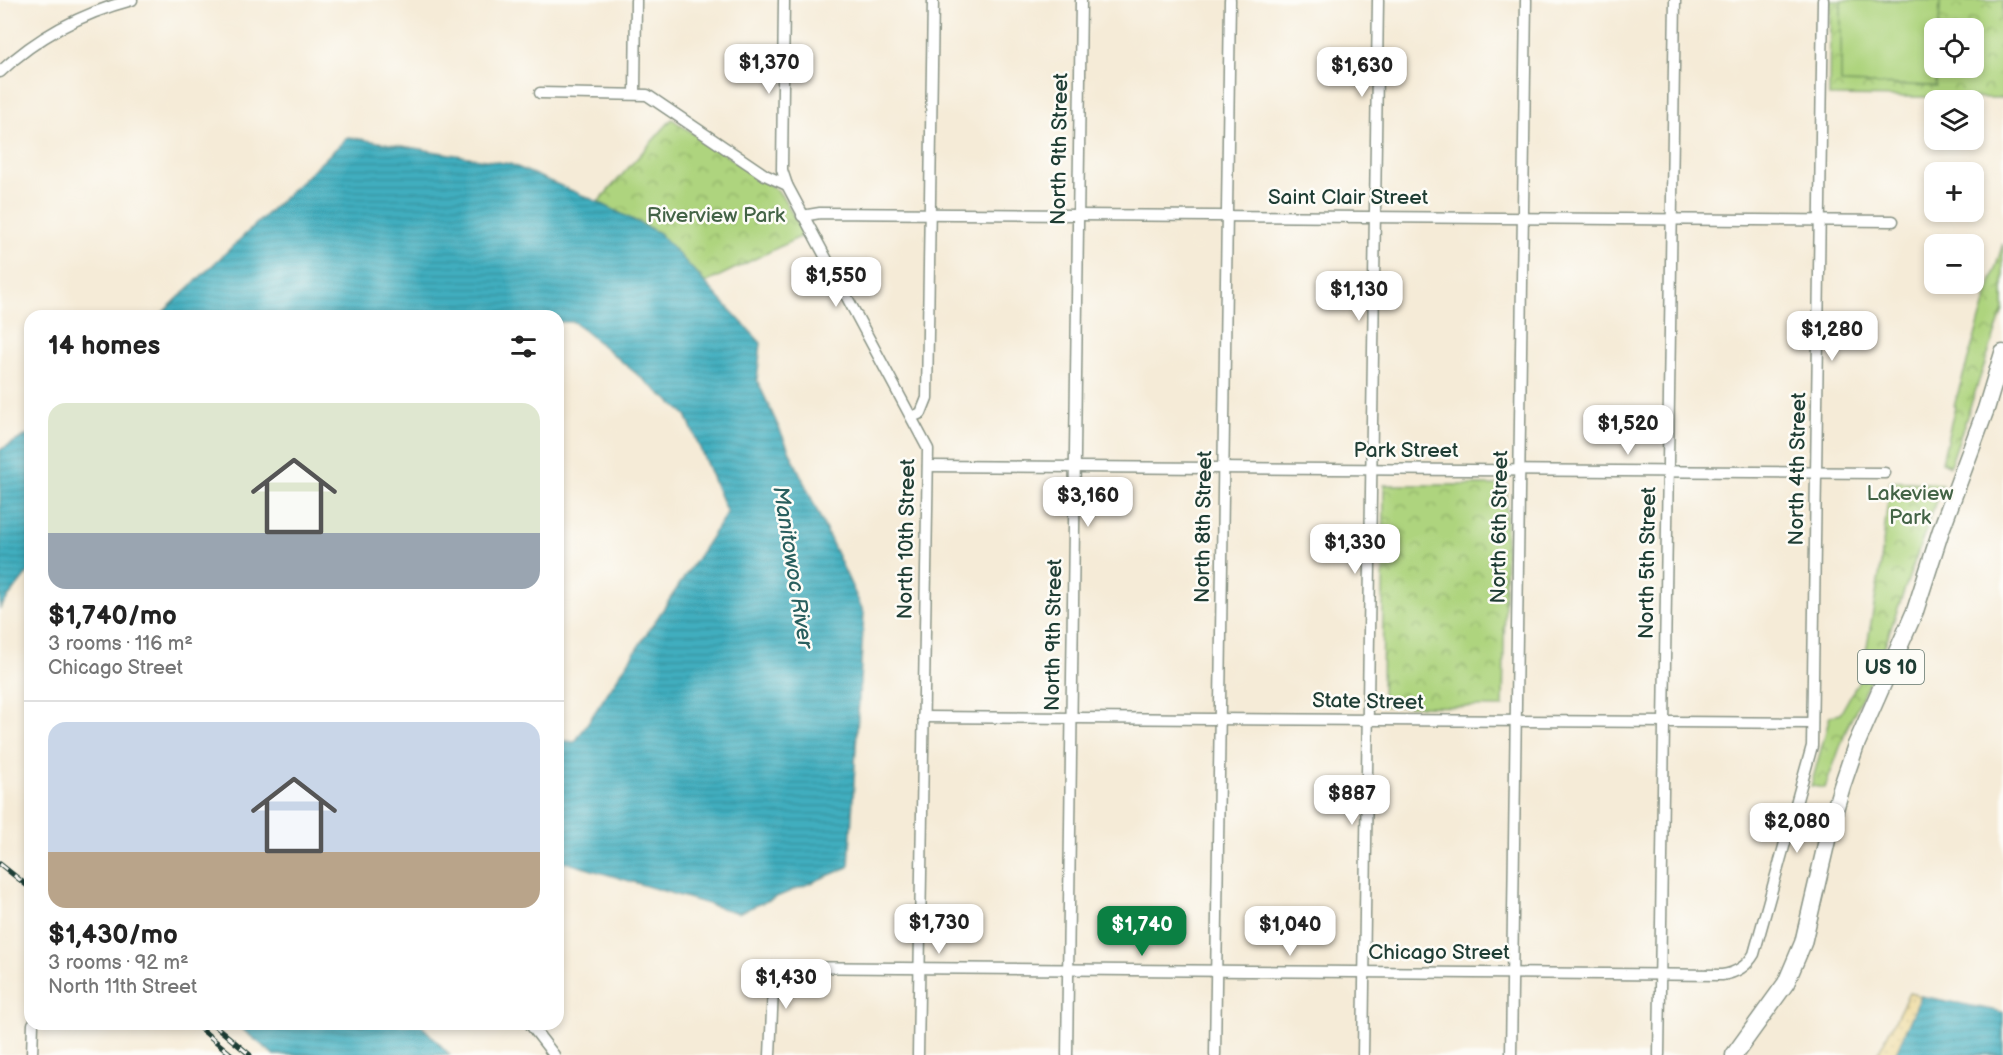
<!DOCTYPE html>
<meta charset="utf-8">
<style>
body{margin:0;font-family:"Balsamiq Sans",sans-serif;background:#f6f6f6;color:#222;height:100vh;display:flex;flex-direction:column;font-size:22px;white-space:nowrap}
*{box-sizing:border-box;margin:0}
p{font-size:20px;color:#767676}
.icon{flex:none;width:33px;height:33px;fill:none;stroke:currentColor;stroke-width:2;stroke-linecap:round;stroke-linejoin:round}
.map{position:relative;flex:1;overflow:hidden}
.side{position:absolute;left:24px;top:310px;width:540px;height:720px;display:flex;flex-direction:column;background:#fff;border-radius:18px;box-shadow:0 3px 9px #0003}
.side>*{flex:none}
.tools{position:absolute;left:1924px;top:18px;display:grid;gap:12px}
.tools a{display:grid;place-items:center;width:60px;height:60px;border-radius:12px;background:#fff;box-shadow:0 3px 9px #0003;font-size:30px}
.price{position:absolute;translate:-50% -51px;padding:0 14px;border-radius:12px;background:#fff;color:#222;font-size:20px;line-height:39px;filter:drop-shadow(0 2px 3px #0008)}
.price::after{content:'';position:absolute;left:50%;top:36px;width:18px;height:14px;margin-left:-9px;background:inherit;clip-path:polygon(0 0,100% 0,50% 100%)}
.price.current{background:#0b8043;color:#fff}
ul{padding:0;list-style:none}
li{display:grid;align-content:center;gap:12px;height:318px;padding:0 24px}
li+li{border-top:2px solid #e0e0e0}
li span{display:grid;place-items:center;height:186px;border-radius:18px;color:#555}
li>.icon{margin-inline-start:auto}
span .icon{width:108px;height:108px;fill:#fffc;stroke-width:1}
li b{font-size:26px}
h2{display:flex;justify-content:space-between;align-items:center;height:72px;padding:0 24px;font-size:26px}
.map>svg:first-child{display:block}
.sand{fill:url(#sand-dots);stroke:#868c69;stroke-width:1.5}
.park{fill:url(#park-crowns);stroke:#668859;stroke-width:1.5;fill-rule:evenodd}
.pitch{fill:#aed47e;stroke:#668859;stroke-width:1.5}
.water{fill:url(#water-rules);stroke:#30767a;stroke-width:1.5}
.lines{fill:none;stroke-linecap:round;stroke-linejoin:round}
.minor-casing{stroke:#8a9486;stroke-width:13}
.primary-casing{stroke:#8a9486;stroke-width:19}
.minor{stroke:#fff;stroke-width:10}
.primary{stroke:#fff;stroke-width:16}
.rail-casing{stroke:#1f3d34;stroke-width:5}
.rail{stroke:#fdfcf7;stroke-width:3;stroke-dasharray:9;stroke-linecap:butt}
.labels{text-anchor:middle;stroke-width:5;stroke-linejoin:round;paint-order:stroke}
.shield{fill:#fdfcf7;stroke:#62766e;stroke-width:1.5}
.shield-label{font-size:20px;font-weight:bold;fill:#1f3d34}
.street-label{font-size:21px;fill:#1f3d34;stroke:#fdfcf7}
.park-label{font-size:21px;fill:#436346;stroke:#fdfcf7}
.water-label{font-size:22px;font-style:italic;fill:#295f5e;stroke:#fdfcf7}
</style>
<div class="map">
<svg width="2003" height="1055" viewBox="0 0 2003 1055">
<defs>
<pattern id="sand-dots" width="8" height="8" patternUnits="userSpaceOnUse" patternTransform="scale(1.5)"><rect width="8" height="8" fill="#eeda9e"/><path d="M2 2h.1M6 6h.1" fill="none" stroke="#ccbc89" stroke-width="1.8" stroke-linecap="round"/></pattern>
<pattern id="park-crowns" width="20" height="18" patternUnits="userSpaceOnUse" patternTransform="scale(1.5)"><rect width="20" height="18" fill="#aed47e"/><path d="M2 6a3 3 0 1 1 6 0M12 15a3 3 0 1 1 6 0" fill="none" stroke="#8dad68"/></pattern>
<pattern id="water-rules" width="6" height="5" patternUnits="userSpaceOnUse" patternTransform="scale(1.5)"><rect width="6" height="5" fill="#41aebf"/><path d="M0 2.5h6" fill="none" stroke="#368f9c"/></pattern>
</defs>
<rect width="100%" height="100%" fill="#fdfcf7"/>
<filter id="ink" filterUnits="userSpaceOnUse"><feTurbulence type="fractalNoise" baseFrequency=".0167" numOctaves="2"/><feDisplacementMap in="SourceGraphic" scale="12" xChannelSelector="R" yChannelSelector="G"/><feConvolveMatrix kernelMatrix="1 2 1 2 8 2 1 2 1" color-interpolation-filters="sRGB"/></filter>
<filter id="wash" filterUnits="userSpaceOnUse"><feTurbulence type="fractalNoise" baseFrequency=".008" numOctaves="4" result="noise"/><feDisplacementMap in="SourceGraphic" scale="24" xChannelSelector="R" yChannelSelector="G"/><feGaussianBlur stdDeviation="1.35" result="paint"/><feColorMatrix in="noise" values="0 0 0 0 0 0 0 0 0 0 0 0 0 0 0 0 0 1.4 0 .05"/><feComposite in="paint" operator="in"/></filter>
<g filter="url(#wash)">
<rect width="100%" height="100%" fill="#f5ebd7"/>
<path class="sand" d="M1909,993L1921,996L1895,1055H1877Z"/>
<g class="park">
<path d="M1830,0H2003V98L1829,96ZM1935,28H1974V68H1935Z"/>
<path d="M672,119L777,190L784,199L804,235L705,283L659,233L598,202Z"/>
<path d="M2003,243V310L1950,466L1942,462L1955,406H1954Z"/>
<path d="M1890,481L1942,484L1880,659L1847,728L1825,788L1811,786L1830,716L1840,714L1862,675L1880,571Z"/>
<path d="M1384,485H1507L1503,707L1382,706Z"/>
</g>
<path class="pitch" d="M1841,0H1940L1939,28H1935L1936,86L1841,83Z"/>
<g class="water">
<path d="M348,137L510,164L598,202L659,233L761,343L757,380L864,613L849,867L738,913L558,860V740L575,742L727,513L686,415L574,322H558V316H159Z"/>
<path d="M27,435L30,438V570L0,608V450Z"/>
<path d="M1921,996L2003,1012V1055H1895Z"/>
<path d="M237,1025H421L450,1055H274Z"/>
</g>
</g>
<g filter="url(#ink)">
<g class="lines">
<defs>
<g id="minor">
<path d="M784,0L782,170L787,185L928,449L918,1055"/>
<path d="M0,72C37,37 83,13 132,0"/>
<path d="M540,93L647,95L765,175L787,185"/>
<path d="M635,94L636,0"/>
<path d="M802,216L820,213L1893,221"/>
<path d="M912,417L921,413L927,398L933,0"/>
<path d="M928,466L1885,473"/>
<path d="M923,717L1812,723"/>
<path d="M530,1024L554,1055"/>
<path d="M32,1055L33,1024"/>
<path d="M770,1055L774,967L1722,975C1736,973 1747,966 1754,954L1812,746L1823,0"/>
<path d="M1067,1055L1081,0"/>
<path d="M1215,1055L1230,0"/>
<path d="M1363,1055L1378,0"/>
<path d="M1511,1055L1526,0"/>
<path d="M1659,1055L1675,0"/>
</g>
<path id="primary" d="M1734,1055L1786,983L1803,943L1831,823L1842,786L1856,745L1915,611L1941,530L1986,409L2003,353"/>
</defs>
<use href="#minor" class="minor-casing"/>
<use href="#primary" class="primary-casing"/>
<use href="#minor" class="minor"/>
<use href="#primary" class="primary"/>
<defs>
<g id="rail">
<path d="M0,864L30,888"/>
<path d="M195,1024L232,1055"/>
<path d="M213,1024L250,1055"/>
</g>
</defs>
<use href="#rail" class="rail-casing"/>
<use href="#rail" class="rail"/>
</g>
</g>
<g class="labels">
<rect class="shield" x="1858" y="650" width="66" height="34" rx="4.5"/>
<g class="shield-label">
<text x="1891" y="674">US 10</text>
</g>
<g class="street-label">
<text transform="translate(1059 149) rotate(-89)" y="7">North 9th Street</text>
<text x="1348" y="204">Saint Clair Street</text>
<text x="1406" y="457">Park Street</text>
<text transform="translate(1797 469) rotate(-89)" y="7">North 4th Street</text>
<text transform="translate(1203 527) rotate(-89)" y="7">North 8th Street</text>
<text transform="translate(1499 527) rotate(-89)" y="7">North 6th Street</text>
<text transform="translate(906 539) rotate(-89)" y="7">North 10th Street</text>
<text transform="translate(1647 563) rotate(-89)" y="7">North 5th Street</text>
<text transform="translate(1053 635) rotate(-89)" y="7">North 9th Street</text>
<text transform="translate(1368 701) rotate(1)" y="7">State Street</text>
<text x="1439" y="959">Chicago Street</text>
</g>
<g class="park-label">
<text x="716" y="222">Riverview Park</text>
<text x="1910" y="500">Lakeview<tspan x="1910" dy="24">Park</tspan></text>
</g>
<g class="water-label">
<text transform="translate(794 567) rotate(81)" y="8">Manitowoc River</text>
</g>
</g>
</svg>
<div class="tools">
<a><svg class="icon" aria-label="locate" viewBox="0 0 24 24"><circle cx="12" cy="12" r="6"/><path d="M12 2v4M12 18v4M2 12h4M18 12h4"/></svg></a>
<a><svg class="icon" aria-label="layers" viewBox="0 0 24 24"><path d="M12 4l9 5-9 5-9-5zM3 14l9 5 9-5"/></svg></a>
<a>+</a>
<a>−</a>
</div>
<b class="price" style="left:769px;top:95px">$1,370</b>
<b class="price" style="left:1362px;top:98px">$1,630</b>
<b class="price" style="left:836px;top:308px">$1,550</b>
<b class="price" style="left:1359px;top:322px">$1,130</b>
<b class="price" style="left:1832px;top:362px">$1,280</b>
<b class="price" style="left:1628px;top:456px">$1,520</b>
<b class="price" style="left:1088px;top:528px">$3,160</b>
<b class="price" style="left:1355px;top:575px">$1,330</b>
<b class="price" style="left:1352px;top:826px">$887</b>
<b class="price" style="left:1797px;top:854px">$2,080</b>
<b class="price" style="left:939px;top:955px">$1,730</b>
<b class="price current" style="left:1142px;top:957px">$1,740</b>
<b class="price" style="left:1290px;top:957px">$1,040</b>
<b class="price" style="left:786px;top:1010px">$1,430</b>
<section class="side">
<h2>14 homes<svg class="icon" aria-label="filters" viewBox="0 0 24 24"><path d="M4 7h16M4 17h16"/><circle cx="9" cy="7" r="2"/><circle cx="15" cy="17" r="2"/></svg></h2>
<ul>
<li><span style="background:linear-gradient(#dfe7d0 70%,#9aa5b1 0)"><svg class="icon" aria-label="home" viewBox="0 0 24 24"><path d="M3 11l9-7 9 7M6 9v11h12V9"/></svg></span><div><b>$1,740/mo</b><p>3 rooms · 116 m²</p><p>Chicago Street</p></div></li>
<li><span style="background:linear-gradient(#c9d6e8 70%,#b9a48a 0)"><svg class="icon" aria-label="home" viewBox="0 0 24 24"><path d="M3 11l9-7 9 7M6 9v11h12V9"/></svg></span><div><b>$1,430/mo</b><p>3 rooms · 92 m²</p><p>North 11th Street</p></div></li>
</ul>
</section>
</div>
